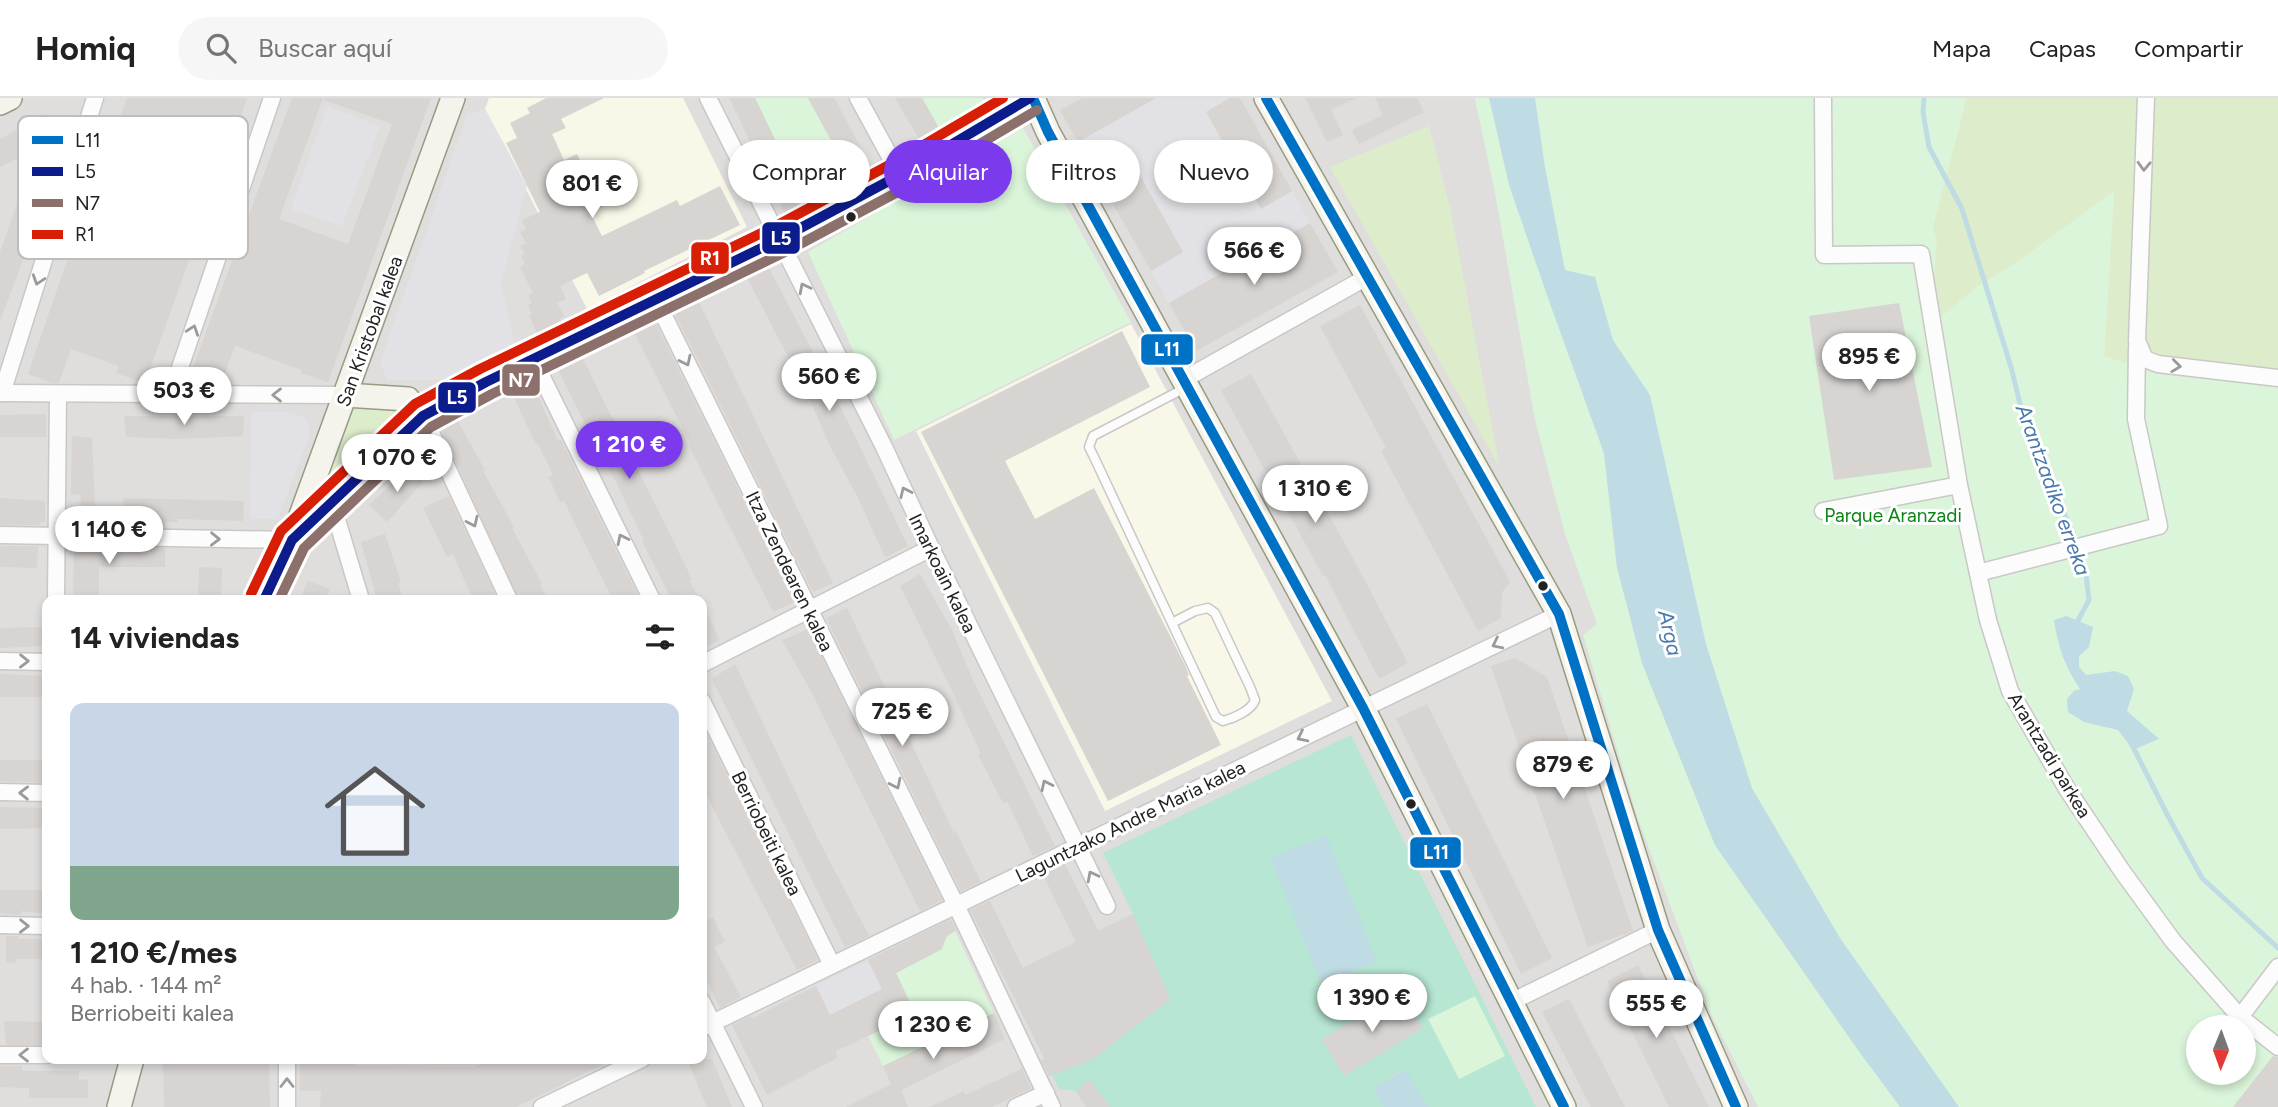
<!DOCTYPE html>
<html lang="es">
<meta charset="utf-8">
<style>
body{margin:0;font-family:Figtree,sans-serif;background:#f6f6f6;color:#222;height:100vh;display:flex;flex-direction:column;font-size:26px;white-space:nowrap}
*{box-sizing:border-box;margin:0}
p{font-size:23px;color:#767676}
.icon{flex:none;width:38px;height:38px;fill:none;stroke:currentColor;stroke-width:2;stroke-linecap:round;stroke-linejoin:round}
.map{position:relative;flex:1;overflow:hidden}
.details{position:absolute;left:42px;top:497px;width:665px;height:469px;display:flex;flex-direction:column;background:#fff;border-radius:14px;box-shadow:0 4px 10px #0003}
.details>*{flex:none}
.top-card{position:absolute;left:728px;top:42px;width:665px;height:63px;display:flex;gap:14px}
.needle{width:46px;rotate:181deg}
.tools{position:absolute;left:2186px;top:917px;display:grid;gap:14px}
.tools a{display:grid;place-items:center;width:70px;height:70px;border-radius:50%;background:#fff;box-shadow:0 4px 10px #0003;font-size:35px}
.price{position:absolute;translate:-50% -60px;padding:0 16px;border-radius:24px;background:#fff;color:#222;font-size:23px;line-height:46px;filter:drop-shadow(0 2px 4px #0008)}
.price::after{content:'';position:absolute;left:50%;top:42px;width:21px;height:16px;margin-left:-10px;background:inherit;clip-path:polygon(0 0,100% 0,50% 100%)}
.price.on{background:#7c3aed;color:#fff}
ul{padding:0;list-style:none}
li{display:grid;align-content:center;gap:14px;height:371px;padding:0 28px}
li+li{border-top:2px solid #e0e0e0}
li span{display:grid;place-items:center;height:217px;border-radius:14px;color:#555}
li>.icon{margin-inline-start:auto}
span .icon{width:126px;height:126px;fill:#fffc;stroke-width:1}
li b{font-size:30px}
h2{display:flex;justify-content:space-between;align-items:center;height:84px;padding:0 28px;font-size:30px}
.chip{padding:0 24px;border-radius:32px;background:#fff;box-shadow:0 4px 10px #0003;font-size:24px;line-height:63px}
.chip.on{background:#7c3aed;color:#fff}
header{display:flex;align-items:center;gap:42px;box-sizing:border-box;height:98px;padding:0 35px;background:#fff;border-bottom:2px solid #e0e0e0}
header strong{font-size:33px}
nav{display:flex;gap:38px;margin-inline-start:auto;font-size:24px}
.search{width:490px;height:63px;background:#f6f6f6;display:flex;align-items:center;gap:18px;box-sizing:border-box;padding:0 24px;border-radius:38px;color:#767676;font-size:26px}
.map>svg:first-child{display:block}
.residential{fill:#dfdedc;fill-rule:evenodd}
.education{fill:#f8f7e8}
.grass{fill:#ddeccb}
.park{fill:#daf5da;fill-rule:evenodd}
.pitch{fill:#b7e6d2;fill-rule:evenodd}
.plaza{fill:#e2e1e5}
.water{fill:#bfdbe3}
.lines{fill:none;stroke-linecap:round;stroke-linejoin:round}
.stream{stroke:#bfdbe3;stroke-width:5}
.building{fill:#d7d4d2;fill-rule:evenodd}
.lane-casing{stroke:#c9c8c7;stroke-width:11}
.street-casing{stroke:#c9c8c7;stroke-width:19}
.secondary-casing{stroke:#999a82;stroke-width:26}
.lane{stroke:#fdfcfc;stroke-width:8}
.street{stroke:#fdfcfc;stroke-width:16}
.secondary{stroke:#f4f4ed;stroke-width:23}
.bus-1-casing{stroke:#fff;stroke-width:16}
.bus-2-casing{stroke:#fff;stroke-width:16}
.bus-3-casing{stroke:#fff;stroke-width:16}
.bus-4-casing{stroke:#fff;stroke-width:16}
.bus-1{stroke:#0072c6;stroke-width:10}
.bus-2{stroke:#0c1c8c;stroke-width:10}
.bus-3{stroke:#8c706b;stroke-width:10}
.bus-4{stroke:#d81e05;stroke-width:10}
.oneway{stroke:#9a9a9a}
.bus-dot{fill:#222;stroke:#fff;stroke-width:2.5}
.labels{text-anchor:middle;stroke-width:6;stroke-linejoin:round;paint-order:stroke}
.street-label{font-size:19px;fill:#222;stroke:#fff}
.park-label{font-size:19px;fill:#0c8416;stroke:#fff}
.water-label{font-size:21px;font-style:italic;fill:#4a7aab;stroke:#fff}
.key{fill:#fff;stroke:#bdbdbd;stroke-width:2}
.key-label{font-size:19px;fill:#222}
.line-badge{stroke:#fff;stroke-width:2.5}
.badge-label{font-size:19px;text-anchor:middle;font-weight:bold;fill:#fff}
</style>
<header>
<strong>Homiq</strong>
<div class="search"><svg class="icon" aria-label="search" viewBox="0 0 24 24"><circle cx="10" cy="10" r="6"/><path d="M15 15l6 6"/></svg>Buscar aquí</div>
<nav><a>Mapa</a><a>Capas</a><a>Compartir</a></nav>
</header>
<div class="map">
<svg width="2278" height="1009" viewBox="0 0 2278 1009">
<rect width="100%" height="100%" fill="#f0eeeb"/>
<path class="residential" d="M0,0H1475L1494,89L1887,1009H0ZM47,502H702V961H47Z"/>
<g class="education">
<path d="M489,0H683L747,129L587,211L485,11Z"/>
<path d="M1131,226L1332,603L1105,713L916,333Z"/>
</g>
<g class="grass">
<path d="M1966,0H2278V287L2155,276L2104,258L2114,94L1930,229L1921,156Z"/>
<path d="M1429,28L1450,110L1500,370L1330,69Z"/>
<path d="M359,310H386L393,314L394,321L319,400L347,315Z"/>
</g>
<g class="park">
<path d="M755,0H808L852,81L806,106Z"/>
<path d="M922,0H983L987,7L939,30Z"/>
<path d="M1475,0H1489L1509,87L1549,203L1604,355L1617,469L1642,565L1715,747L1858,952L1900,1009H1758L1711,916L1637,718L1583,537L1597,526L1565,436L1535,322L1494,89Z"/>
<path d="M1535,0H1967L1933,129L1937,143L1930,228L1979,187L2017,164L2114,93L2104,258L2155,276L2278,287V1009H1959L1949,997L1840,840L1752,690L1706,546L1650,297L1613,242L1595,179L1565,172L1545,69ZM2092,529L2079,558V569L2086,577L2115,573L2131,605L2127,613L2158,641L2133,652L2118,632L2084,624L2081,591L2070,577ZM2198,929H2244V975H2198Z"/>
<path d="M1023,30L1131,224L894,342L808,154Z"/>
<path d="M955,833L994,915L883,968L868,938L913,911L896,875L942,851L946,839Z"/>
<path d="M1475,897L1506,958L1459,982L1428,921Z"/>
</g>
<path class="pitch" d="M1351,637L1536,1009H1429L1404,971L1373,991L1384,1009H1086L1076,993L1059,991L1005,879L1133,816L1103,755ZM1475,898L1505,958L1459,981L1428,921Z"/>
<g class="plaza">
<path d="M1156,0H1230L1206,14L1260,110L1292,93L1310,125L1169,205L1151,173L1183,154L1129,58L1096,76L1078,44Z"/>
<path d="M327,8L380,28L342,128L291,111Z"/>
<path d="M485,11L527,88L501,185L515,248L447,282H387L380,265L467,17Z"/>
<path d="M251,314H289L304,319L309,328L310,335L278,421H250Z"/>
<path d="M868,862L882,891L830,917L816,888Z"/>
</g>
<g class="water">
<path d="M1489,0H1535L1545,69L1565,172L1595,179L1613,242L1650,297L1706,546L1752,690L1840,840L1959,1009H1900L1858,952L1715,747L1642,565L1617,469L1604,355L1549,203L1509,87Z"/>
<path d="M2066,518L2093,529L2089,549L2079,558V569L2086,577L2115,573L2128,578L2134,591L2127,613L2159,641L2133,652L2118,632L2084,624L2068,614L2067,601L2074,593L2080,591C2065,569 2058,549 2054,522Z"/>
<path d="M1326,737L1377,863L1321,886L1270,760Z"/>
<path d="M1405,971L1429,1009H1384L1373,991Z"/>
</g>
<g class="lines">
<g class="stream">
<path d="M1924,0L1923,14L1929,49L1962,111L2011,269L2022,314L2037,359L2073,434L2086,477L2089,502L2075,528"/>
<path d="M2131,645L2169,720L2202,780L2278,850"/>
</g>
</g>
<g class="building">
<path d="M127,0H247L145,285L116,275L119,268L71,251L59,285H52L28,276L79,128L82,129ZM145,43L193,59L157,155L111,139Z"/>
<path d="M292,0H323L279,121L348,146L392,26L324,2L325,0H431L328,284L301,275L302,272L235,248L222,283L192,272Z"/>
<path d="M546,0H604L561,21L566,30L552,36L564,62L577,56L603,108L590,114L602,138L677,102L680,108L720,88L740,127L644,173L645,175L599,198L587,175L560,188L566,201L557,205L564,218L560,220L562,225L538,237L529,218L532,216L528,207L532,205L528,197L533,195L520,169L525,166L521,158L525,156L520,148L526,145L520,134L526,131L522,122L540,114L506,45L517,40L510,25L530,15L527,10Z"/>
<path d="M729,0H755L806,106L785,116Z"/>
<path d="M808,0H834L872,70L852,81Z"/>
<path d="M895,0H922L939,30L919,41Z"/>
<path d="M1083,0H1156L1078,44L1060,12Z"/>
<path d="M1230,0H1240L1292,93L1261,111L1206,14Z"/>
<path d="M1305,0H1356L1331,12L1343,37L1327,44Z"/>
<path d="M1375,0H1417L1424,14L1359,46L1352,32L1383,17Z"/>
<path d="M47,16L72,33L0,223V154L37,50L0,69V41Z"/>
<path d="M1129,58L1183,154L1151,173L1096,76Z"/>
<path d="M1310,125L1338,174L1196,253L1169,205Z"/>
<path d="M769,170L828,283L908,448L885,459L857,398L830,348L806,293L747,180Z"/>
<path d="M699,204L833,485L813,494L675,216Z"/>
<path d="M1899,205L1932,369L1834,382L1809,218Z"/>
<path d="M1360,207L1510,484L1502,494L1501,520L1478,533L1381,353L1386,350L1320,228Z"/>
<path d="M655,224L794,504L773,514L689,348L691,347L635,236Z"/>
<path d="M1122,233L1150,289L1005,363L1035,421L1094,390L1185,567L1189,577L1187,578L1221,647L1108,703L921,334Z"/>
<path d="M582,259L692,481L689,482L700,502H672L642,443H644L617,386L583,322L558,271Z"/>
<path d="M1251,276L1360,473L1408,565L1379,581L1325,477L1323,478L1221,292Z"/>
<path d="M533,287L558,343L561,342L640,502H613L564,403L560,404L548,378L553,377L538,346L536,347L512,295Z"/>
<path d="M46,316V339H0V317Z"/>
<path d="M124,318H244L243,338L178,341L126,339Z"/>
<path d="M457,322L485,372L483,373L514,429L512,430L542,486H540L548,502H519L440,330Z"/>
<path d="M72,338L92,340L95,408L81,407L80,397L71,396Z"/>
<path d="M410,368L423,384L387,424L369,407Z"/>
<path d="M449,398L498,502H473L453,456L447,459L423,410Z"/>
<path d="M0,400L45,403V424H40V427H0Z"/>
<path d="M123,400L244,403L243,423L178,421V424H165V429H126Z"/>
<path d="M385,436L401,484L398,485L403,502H377L361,444Z"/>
<path d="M0,448H38L37,470L0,469Z"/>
<path d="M74,449L109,453V449L165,450V469H99V502H73Z"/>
<path d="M199,469L222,470L221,502H198Z"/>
<path d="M920,476L952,532L972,580L1055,748L1033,758L1007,703L1003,705L978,657L981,656L950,589L900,488Z"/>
<path d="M308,483L330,491L325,502H299Z"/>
<path d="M702,506L720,542L702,551Z"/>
<path d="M847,510L954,735L956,733L981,784L961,793L826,520Z"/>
<path d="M45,529V548L0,550V530Z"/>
<path d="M808,531L942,802L920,813L811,593L782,542Z"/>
<path d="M1515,560L1547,579L1633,833L1588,849L1491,568Z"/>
<path d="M735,566L816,737L869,838L845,849L712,581Z"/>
<path d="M0,576L47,578V599H0Z"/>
<path d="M1427,606L1552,860L1521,876L1396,621Z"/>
<path d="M702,626L818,862L797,872L702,689Z"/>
<path d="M0,662H47V685L0,683Z"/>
<path d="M0,709L47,710V730L0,731Z"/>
<path d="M1065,766L1098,833L1133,816L1170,901L1092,962L1049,978L1041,962L1045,961L970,812L990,803L1023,870L1076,844L1043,777Z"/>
<path d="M0,792H47V816L22,813L21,817L0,815Z"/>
<path d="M713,819L725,844L714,849L741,899L720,910L702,873V824Z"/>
<path d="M951,821L956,832L946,839L942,851L896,875L913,911L905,915L907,920L836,953L837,960L767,997L732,927L751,918L752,920L816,888L830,917L882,891L868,862Z"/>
<path d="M6,838H19L18,841H47V861H16L15,865L6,864Z"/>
<path d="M1638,867L1709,1009H1669L1607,883Z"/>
<path d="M1400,894L1423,930L1344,978L1322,941Z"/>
<path d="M1569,901L1625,1009H1591L1542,914Z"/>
<path d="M994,915L1005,941L901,992L908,1009H846L891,986L883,968Z"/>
<path d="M4,923L47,924V947H6Z"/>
<path d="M2273,958L2278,959V1009H2233Z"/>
<path d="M163,961H269L270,1009H164Z"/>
<path d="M300,961H356V968L475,969L491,961H614L516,1009H320L321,993H300Z"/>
<path d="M687,961H712L732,1009H707Z"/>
<path d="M0,968H22V973H79V981L88,982V1000H29V990L0,989Z"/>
<path d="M1022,971L1031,990L992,1009H930L964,993L965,997Z"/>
<path d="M1089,981L1110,1009H1086L1076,993Z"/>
</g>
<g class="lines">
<defs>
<path id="lane" d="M1172,525L1195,513L1208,510L1215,515L1250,589L1255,602C1251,613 1234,620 1223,623L1216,619L1094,359L1089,349L1093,338L1185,290"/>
<g id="street">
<path d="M708,0L884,349L931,450L1107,808"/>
<path d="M858,0L900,77"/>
<path d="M1823,0L1824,157L1921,156L1959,387L1988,522L2010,593L2067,691L2122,773L2173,843L2240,919L2278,949"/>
<path d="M2146,0L2137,243L2145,261L2158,266L2278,280"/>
<path d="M656,202L956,807L1052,1009"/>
<path d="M534,263L652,502"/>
<path d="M1183,282L1367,179"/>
<path d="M0,295L345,297"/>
<path d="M2,295L95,0"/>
<path d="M171,296L272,0"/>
<path d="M423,318L509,502"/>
<path d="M332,405L361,502"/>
<path d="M1823,413L1959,387"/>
<path d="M0,437L292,442"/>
<path d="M1978,475L2159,428L2136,321L2137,249"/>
<path d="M56,502L58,296"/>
<path d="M0,563L47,564"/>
<path d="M702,566L931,450"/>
<path d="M702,603L832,867"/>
<path d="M0,694L47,695"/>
<path d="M0,827L47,828"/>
<path d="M702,904L754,1009"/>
<path d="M1511,904L1658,832"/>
<path d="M2240,919L2278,869"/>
<path d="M702,930L1559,516"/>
<path d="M0,957H47"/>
<path d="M287,961V1009"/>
<path d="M542,1009L642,961"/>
<path d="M1016,1009L1046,995"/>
</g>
<g id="secondary">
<path d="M1033,0L1048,34L1363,610L1564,1009"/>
<path d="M1266,0L1559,516L1658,832L1736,1009"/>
<path d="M0,5L10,0"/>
<path d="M345,297L408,301L423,318"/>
<path d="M292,442L423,318L486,284L780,141L900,77L1030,0"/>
<path d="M264,502L292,442L453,0"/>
<path d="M119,1009L132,961"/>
</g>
</defs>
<use href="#lane" class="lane-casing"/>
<use href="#street" class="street-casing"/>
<use href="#secondary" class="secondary-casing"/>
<use href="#lane" class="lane"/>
<use href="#street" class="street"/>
<use href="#secondary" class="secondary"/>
<defs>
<g id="bus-1">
<path d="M1033,0L1048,34L1363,610L1564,1009"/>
<path d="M1266,0L1559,516L1658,832L1736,1009"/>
</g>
<path id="bus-2" d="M264,502L292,442L423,318L486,284L780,141L900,77L1030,0"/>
<path id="bus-3" d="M279,502L304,450L431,329L492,296L787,153L907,89L1037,12"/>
<path id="bus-4" d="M251,496L281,433L415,306L480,271L774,129L893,65L1003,0"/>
</defs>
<use href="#bus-1" class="bus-1-casing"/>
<use href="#bus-2" class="bus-2-casing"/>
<use href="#bus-3" class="bus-3-casing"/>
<use href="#bus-4" class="bus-4-casing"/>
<use href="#bus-1" class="bus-1"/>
<use href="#bus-2" class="bus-2"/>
<use href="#bus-3" class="bus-3"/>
<use href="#bus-4" class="bus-4"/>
</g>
<defs><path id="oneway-chevron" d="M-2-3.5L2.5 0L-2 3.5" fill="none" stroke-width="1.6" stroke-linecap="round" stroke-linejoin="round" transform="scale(1.75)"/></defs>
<g class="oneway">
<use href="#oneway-chevron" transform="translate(2144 68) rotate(92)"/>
<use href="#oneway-chevron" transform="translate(38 182) rotate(108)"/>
<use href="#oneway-chevron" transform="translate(804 190) rotate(-117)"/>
<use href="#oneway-chevron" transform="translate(193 232) rotate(-71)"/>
<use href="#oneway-chevron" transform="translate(686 263) rotate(64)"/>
<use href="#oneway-chevron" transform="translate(2176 268) rotate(7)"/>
<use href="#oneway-chevron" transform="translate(277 297) rotate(-180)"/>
<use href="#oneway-chevron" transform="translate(905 394) rotate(-115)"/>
<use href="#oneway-chevron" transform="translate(473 424) rotate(65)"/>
<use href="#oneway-chevron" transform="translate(215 441) rotate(1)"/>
<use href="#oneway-chevron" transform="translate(622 441) rotate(-116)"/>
<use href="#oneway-chevron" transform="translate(1497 546) rotate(154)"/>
<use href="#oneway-chevron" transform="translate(24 563) rotate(1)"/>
<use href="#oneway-chevron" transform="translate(1302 639) rotate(154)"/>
<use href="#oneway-chevron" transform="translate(896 686) rotate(64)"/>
<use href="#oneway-chevron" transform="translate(1046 687) rotate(-116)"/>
<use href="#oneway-chevron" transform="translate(24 695) rotate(-179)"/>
<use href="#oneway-chevron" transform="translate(1092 778) rotate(-117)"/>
<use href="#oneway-chevron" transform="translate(24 828) rotate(1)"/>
<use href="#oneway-chevron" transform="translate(24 957) rotate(180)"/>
<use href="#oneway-chevron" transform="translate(287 985) rotate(-90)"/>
</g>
<g class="bus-dot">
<circle cx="851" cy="119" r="6"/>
<circle cx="1543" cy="488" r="6"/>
<circle cx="1411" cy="706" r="6"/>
</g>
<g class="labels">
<g class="street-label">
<text transform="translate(369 233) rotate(-70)" y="7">San Kristobal kalea</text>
<text transform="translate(790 473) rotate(64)" y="7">Itza Zendearen kalea</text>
<text transform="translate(943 475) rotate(64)" y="7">Imarkoain kalea</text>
<text transform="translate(2050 657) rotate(59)" y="7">Arantzadi parkea</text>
<text transform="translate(1130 723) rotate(-26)" y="7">Laguntzako Andre Maria kalea</text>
<text transform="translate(767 735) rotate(64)" y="7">Berriobeiti kalea</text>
</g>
<g class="park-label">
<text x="1893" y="424">Parque Aranzadi</text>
</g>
<g class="water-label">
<text transform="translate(2053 392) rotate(70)" y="7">Arantzadiko erreka</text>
<text transform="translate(1670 535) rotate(77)" y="7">Arga</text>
</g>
</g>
<rect x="18" y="18" width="230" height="143" rx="10" class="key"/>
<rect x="32" y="38" width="31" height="8" fill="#0072c6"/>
<rect x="32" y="69" width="31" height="9" fill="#0c1c8c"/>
<rect x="32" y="101" width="31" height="8" fill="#8c706b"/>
<rect x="32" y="132" width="31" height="9" fill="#d81e05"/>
<g class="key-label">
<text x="75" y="49">L11</text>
<text x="75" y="80">L5</text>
<text x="75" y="112">N7</text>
<text x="75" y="143">R1</text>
</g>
<g class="line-badge">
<rect x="761" y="123" width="40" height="34" rx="7" fill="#0c1c8c"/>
<rect x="690" y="143" width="40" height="34" rx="7" fill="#d81e05"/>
<rect x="1140" y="235" width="54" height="33" rx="7" fill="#0072c6"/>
<rect x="501" y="265" width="40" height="34" rx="7" fill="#8c706b"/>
<rect x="437" y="283" width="40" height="33" rx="7" fill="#0c1c8c"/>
<rect x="1409" y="738" width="53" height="33" rx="7" fill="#0072c6"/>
</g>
<g class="badge-label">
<text x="781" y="147">L5</text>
<text x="710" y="167">R1</text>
<text x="1167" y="258">L11</text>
<text x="521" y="289">N7</text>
<text x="457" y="306">L5</text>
<text x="1436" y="761">L11</text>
</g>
</svg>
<div class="tools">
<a><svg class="needle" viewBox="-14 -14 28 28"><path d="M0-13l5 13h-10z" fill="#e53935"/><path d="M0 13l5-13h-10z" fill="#767676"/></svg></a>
</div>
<b class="price" style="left:592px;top:122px">801 €</b>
<b class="price" style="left:1254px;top:189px">566 €</b>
<b class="price" style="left:1869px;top:295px">895 €</b>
<b class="price" style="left:829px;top:315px">560 €</b>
<b class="price" style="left:184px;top:329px">503 €</b>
<b class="price on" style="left:629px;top:383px">1 210 €</b>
<b class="price" style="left:397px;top:396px">1 070 €</b>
<b class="price" style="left:1315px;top:427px">1 310 €</b>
<b class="price" style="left:109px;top:468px">1 140 €</b>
<b class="price" style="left:902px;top:650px">725 €</b>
<b class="price" style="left:1563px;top:703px">879 €</b>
<b class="price" style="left:1372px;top:936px">1 390 €</b>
<b class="price" style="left:1656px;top:942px">555 €</b>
<b class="price" style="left:933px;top:963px">1 230 €</b>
<div class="top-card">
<a class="chip">Comprar</a>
<a class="chip on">Alquilar</a>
<a class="chip">Filtros</a>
<a class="chip">Nuevo</a>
</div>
<section class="details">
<h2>14 viviendas<svg class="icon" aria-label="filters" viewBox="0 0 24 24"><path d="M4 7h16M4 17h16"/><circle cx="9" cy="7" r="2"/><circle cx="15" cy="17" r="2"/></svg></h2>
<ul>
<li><span style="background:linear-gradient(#c9d6e8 75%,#7fa58c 0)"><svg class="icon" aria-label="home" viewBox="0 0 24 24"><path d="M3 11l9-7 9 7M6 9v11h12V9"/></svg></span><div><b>1 210 €/mes</b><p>4 hab. · 144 m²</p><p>Berriobeiti kalea</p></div></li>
</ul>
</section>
</div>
